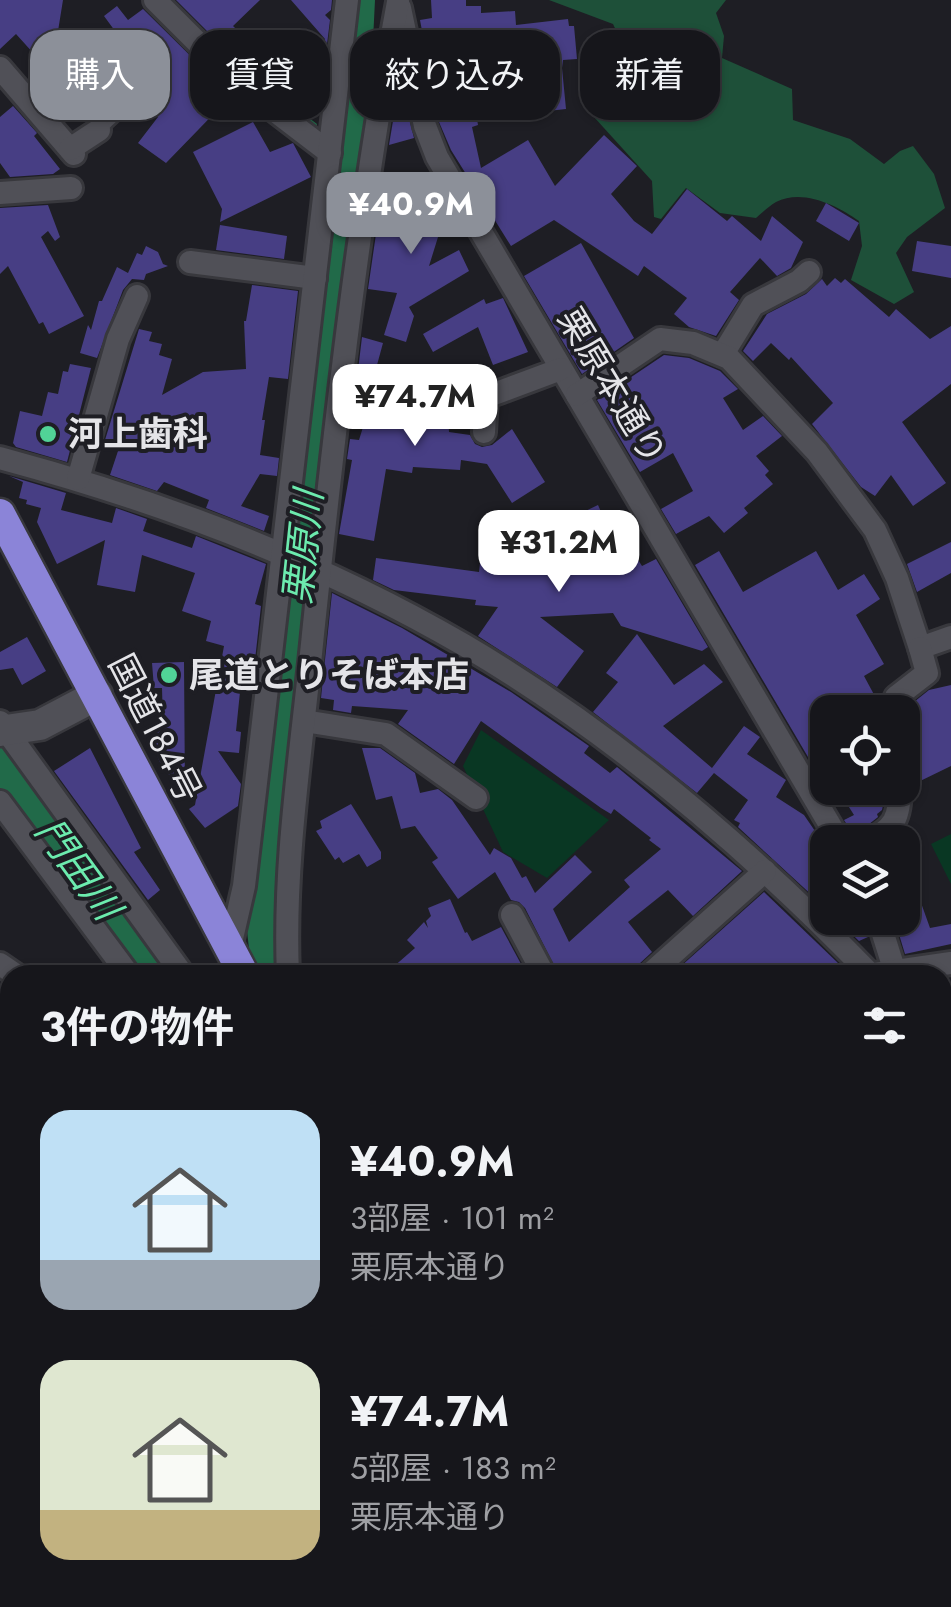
<!DOCTYPE html>
<html lang="ja">
<meta charset="utf-8">
<style>
body{margin:0;font-family:Jost,"Noto Sans JP",sans-serif;background:#232328;color:#f1f3f6;height:100vh;display:flex;flex-direction:column;font-size:38px;white-space:nowrap}
*{box-sizing:border-box;margin:0}
p{font-size:32px;color:#9e9fa3}
.icon{flex:none;width:55px;height:55px;fill:none;stroke:currentColor;stroke-width:2;stroke-linecap:round;stroke-linejoin:round}
.map{position:relative;flex:1;overflow:hidden}
.side{position:absolute;left:0px;top:965px;width:952px;height:642px;display:flex;flex-direction:column;background:#16161b;border-radius:30px 30px 0 0;box-shadow:0 2px 8px #0004,0 0 0 2px #35353a}
.side>*{flex:none}
.banner{position:absolute;left:30px;top:30px;width:892px;height:90px;display:flex;gap:20px}
.buttons{position:absolute;left:810px;top:695px;display:grid;gap:20px}
.buttons a{display:grid;place-items:center;width:110px;height:110px;border-radius:20px;background:#16161b;box-shadow:0 2px 8px #0004,0 0 0 2px #35353a;font-size:50px}
.price{position:absolute;translate:-50% -85px;padding:0 22px;border-radius:20px;background:#fff;color:#222;font-size:32px;line-height:65px;filter:drop-shadow(0 2px 5px #0008)}
.price::after{content:'';position:absolute;left:50%;top:60px;width:30px;height:22px;margin-left:-15px;background:inherit;clip-path:polygon(0 0,100% 0,50% 100%)}
.price.current{background:#8c9099;color:#fff}
ul{padding:0;list-style:none}
li{display:flex;align-items:center;gap:30px;height:250px;padding:0 40px}
li span{display:grid;place-items:center;flex:none;width:280px;height:200px;border-radius:30px;color:#555}
li>.icon{margin-inline-start:auto}
span .icon{width:120px;height:120px;fill:#fffc;stroke-width:1}
li b{font-size:42px}
h2{display:flex;justify-content:space-between;align-items:center;height:120px;padding:0 40px;font-size:42px}
.pill{padding:0 35px;border-radius:30px;background:#16161b;box-shadow:0 2px 8px #0004,0 0 0 2px #35353a;font-size:35px;line-height:90px}
.pill.current{background:#8c9099;color:#fff}
.map>svg:first-child{display:block}
.green{fill:#093723}
.forest{fill:#1e5039}
.water{fill:#216a49}
.building{fill:#473e84}
.lines{fill:none;stroke-linecap:round;stroke-linejoin:round}
.service-casing{stroke:#38383d;stroke-width:16}
.minor-casing{stroke:#38383d;stroke-width:28}
.tertiary-casing{stroke:#38383d;stroke-width:35}
.trunk-casing{stroke:#38383d;stroke-width:35}
.service{stroke:#505057;stroke-width:11}
.minor{stroke:#505057;stroke-width:22}
.tertiary{stroke:#505057;stroke-width:30}
.trunk{stroke:#8b84d8;stroke-width:30}
.poi-dot{fill:#51d397;stroke:#1e1e24;stroke-width:4}
.labels{text-anchor:middle;stroke-width:8;stroke-linejoin:round;paint-order:stroke}
.street-label{font-size:35px;fill:#e4e4e8;stroke:#1e1e24}
.poi-label{font-size:35px;font-weight:bold;fill:#e4e4e8;stroke:#1e1e24;text-anchor:start}
.water-label{font-size:38px;font-style:italic;fill:#6cebae;stroke:#1e1e24}
</style>
<div class="map">
<svg width="951" height="1607" viewBox="0 0 951 1607">
<rect width="100%" height="100%" fill="#1e1e24"/>
<g class="green">
<path d="M481,730L609,820L547,878L503,852L463,766Z"/>
<path d="M951,834V884L931,844Z"/>
</g>
<path class="forest" d="M549,0H726L716,13L724,36L722,58L792,89L793,120L850,139L884,164L900,151L913,146L934,174L945,208L907,237L896,253L914,292L894,304L851,280L862,246L859,221C838,206 803,188 776,202C769,206 762,213 756,218L720,213L686,188L661,219L654,217L652,181L594,117L590,84L624,47L613,24Z"/>
<g class="water">
<path d="M167,0H173L249,73L317,124L316,128L246,76Z"/>
<path d="M359,0H375L371,81L359,167L278,964L276,975H252L247,931L294,571Z"/>
<path d="M0,738L176,975H136L0,790Z"/>
</g>
<g class="building">
<path d="M0,0H63L54,56L44,65L16,34L0,49Z"/>
<path d="M176,0H260L233,26L237,30L221,45Z"/>
<path d="M291,0H332L331,10L325,15L330,20L319,109L287,97L302,60L313,64L325,39Z"/>
<path d="M431,0H466V6H481V13L515,11L516,25L568,19L569,26H574L577,59L563,60L562,68L566,109L477,119L478,125L472,127L481,168L528,140L555,186L604,135L637,166L611,194L634,221L652,234L687,189L727,221L732,216L761,241L772,216L803,242L791,268L777,276L760,258L730,292L739,300L716,336L689,327L674,314L687,298L644,266L638,276L554,220L511,246L451,150L439,122L420,20L432,18Z"/>
<path d="M117,6L128,20L143,9L231,96L166,163L138,143L158,117L143,102V90L133,87L119,99L100,71L112,63L98,46L115,31L104,16Z"/>
<path d="M398,91H402L414,138L389,145Z"/>
<path d="M13,106L37,133L34,136L60,169L53,174L10,177L0,163V117Z"/>
<path d="M253,122L270,152L293,143L311,177L220,222L222,209L193,152Z"/>
<path d="M394,179L408,190L448,205L429,266L459,250L469,271L409,307L414,316L406,342L384,335L397,293L368,289L376,234L423,239L380,204L381,195Z"/>
<path d="M826,203L859,223L849,241L816,221Z"/>
<path d="M48,205L60,237L55,241L48,231L41,237L84,316L49,334L43,322L39,324L8,266L0,274V208Z"/>
<path d="M220,225L287,236L284,259L216,250Z"/>
<path d="M917,241L951,246V278L912,271Z"/>
<path d="M581,243L634,338L582,374L524,276Z"/>
<path d="M146,246L158,252L163,264L168,266L146,274L144,280L132,279L123,290L97,358L80,353L88,325L91,330L99,301H102L117,267L128,273L137,253L142,255Z"/>
<path d="M835,278L841,283L845,279L889,317L896,309L930,339L951,326V384L902,422L946,483L913,506L891,475L875,496L861,487L812,424L833,403L791,357L789,360L771,343L753,361L743,351L767,314L806,294L822,279L827,286Z"/>
<path d="M252,285L298,291L288,379L269,377L262,420H265L260,455L279,458L277,476L260,474L241,506L269,516L264,531L206,508L209,500L164,482L157,491L110,475L120,445L105,440L139,329L152,332L149,341L162,344L159,355L172,359L162,395L203,372L246,369L244,321H246Z"/>
<path d="M503,298L528,352L493,365L478,327L433,352L423,334L484,299L486,304Z"/>
<path d="M362,337L383,343L374,376L408,387L397,421L448,416L449,432L470,435L475,444L482,447L492,445L512,429L545,482L512,503L487,464L461,460L460,470L413,467L412,473L386,469L374,541L339,534L352,460L347,459L350,439L359,440L369,408L354,404Z"/>
<path d="M664,355L689,358L720,371L738,389L723,398L743,430L763,416L782,436L756,456L769,471L765,475L773,484L744,508L748,513L724,533L709,516L676,534L661,509L693,491L673,453L640,472L597,400Z"/>
<path d="M70,364L91,368L67,462L16,447L13,443L20,411L42,416L48,392L58,394L63,371L68,372Z"/>
<path d="M9,476L66,493L61,510L112,523L116,508L147,519L143,531L192,548L196,536L266,564L255,604L261,606L254,669L251,668L240,692L236,731L241,732L239,753L218,751L241,784L238,806L205,828L189,809L195,805L224,646L206,641L211,621L182,611L195,573L142,555L135,592L97,585L105,540L57,564L37,522L41,508L26,504L27,500L19,498L23,482Z"/>
<path d="M598,505L602,514L607,511L642,566L656,559L708,647L702,651L621,626L613,613L540,617L584,651L557,687L478,636L498,607L475,605L476,600L394,590L373,580L376,558L479,572L481,553L501,557L499,570L551,575L541,555L563,538L559,529L577,521L575,516Z"/>
<path d="M951,542V573L917,592L907,564Z"/>
<path d="M719,551L743,592L816,551L838,590L864,574L880,599L856,615L884,664L864,676L878,702L876,712H815L828,733V791L695,565Z"/>
<path d="M332,593L402,628L511,692L589,746L584,753L610,773L617,767L742,871L693,916L668,890L628,922L652,952L638,965L634,975H559L525,908L519,902L511,900L495,872L458,899L432,862L438,858L415,826L401,829L392,796L376,800L362,748H380L415,773L420,793L438,789L452,800L490,855L494,848L511,858L522,878L526,876L535,893L575,855L592,872L553,909L569,942L630,887L624,880L661,849L649,840L651,838L614,809L611,814L601,808L481,721L454,764L398,724L408,710L352,706L351,713L333,710L334,700L321,698Z"/>
<path d="M637,634L674,685L704,664L723,682L663,726L712,768L744,726L760,737L747,754L786,780L776,797L804,815L828,850V910L738,827L740,823L734,820L748,800L714,773L697,793L593,712L618,682L606,673Z"/>
<path d="M27,637L46,671L22,685L13,668L0,670V652Z"/>
<path d="M184,662L185,793L162,767L147,732L163,725L162,688H154L152,663Z"/>
<path d="M951,685V766L914,784L904,764L909,761L906,748L915,746L907,712L909,706L929,690Z"/>
<path d="M90,748L141,848L134,852L160,890L148,900L54,771Z"/>
<path d="M837,788H880L885,796L882,810L877,814L878,817L854,836L844,820L854,815Z"/>
<path d="M351,804L381,852V859L367,867L359,854L343,863L339,857L335,860L316,831L322,828L320,821Z"/>
<path d="M905,858L930,928L951,924V944L905,954L894,918H902Z"/>
<path d="M764,892L839,964L829,975H671Z"/>
<path d="M450,899L465,933L467,932L472,941L501,927L527,975H384L415,948L407,940L424,922L428,928L426,921L431,916L428,908Z"/>
<path d="M835,918H863L868,937L859,941Z"/>
</g>
<g class="lines">
<defs>
<path id="service" d="M99,130L136,96"/>
<g id="minor">
<path d="M155,0L237,82L330,153"/>
<path d="M400,8L425,126L437,157L840,842"/>
<path d="M0,68L74,154"/>
<path d="M70,149L99,130"/>
<path d="M0,193L71,188"/>
<path d="M190,262L315,278"/>
<path d="M723,354L753,305L799,281L809,272"/>
<path d="M577,395L660,339L693,343L729,358L817,452L875,530L897,578L920,648L951,637"/>
<path d="M484,432L486,397L561,369"/>
<path d="M0,458C160,501 320,561 464,645C612,732 751,851 870,974"/>
<path d="M78,479L118,339L137,296"/>
<path d="M891,712L896,697L927,673L920,648"/>
<path d="M304,721L386,734L476,798"/>
<path d="M0,722L183,975"/>
<path d="M0,802L129,975"/>
<path d="M867,842C895,828 899,819 900,788"/>
<path d="M512,915L544,975"/>
<path d="M878,918L896,975"/>
<path d="M230,947L244,886L347,0"/>
<path d="M0,964L16,975"/>
<path d="M288,975C283,862 302,747 313,634C335,424 359,211 398,2"/>
<path d="M649,975L765,871"/>
<path d="M868,975L951,963"/>
<path d="M0,1087L10,1076"/>
<path d="M942,1138L951,1168"/>
<path d="M0,1446L10,1453"/>
<path d="M0,1504L10,1507"/>
<path d="M87,1598L98,1607"/>
<path d="M474,1598L480,1607"/>
<path d="M802,1598L808,1607"/>
<path d="M144,1607L156,1598L208,1607"/>
<path d="M394,1607L412,1598"/>
<path d="M522,1607L542,1598"/>
<path d="M721,1607L723,1598"/>
</g>
<path id="tertiary" d="M0,731L40,725L97,695"/>
<g id="trunk">
<path d="M0,514L244,975"/>
<path d="M569,1598L574,1607"/>
</g>
</defs>
<use href="#service" class="service-casing"/>
<use href="#minor" class="minor-casing"/>
<use href="#tertiary" class="tertiary-casing"/>
<use href="#trunk" class="trunk-casing"/>
<use href="#service" class="service"/>
<use href="#minor" class="minor"/>
<use href="#tertiary" class="tertiary"/>
<use href="#trunk" class="trunk"/>
</g>
<g class="poi-dot">
<circle cx="48" cy="434" r="10"/>
<circle cx="169" cy="675" r="10"/>
</g>
<g class="labels">
<g class="street-label">
<text transform="translate(612 386) rotate(59)" y="12">栗原本通り</text>
<text transform="translate(155 728) rotate(63)" y="12">国道184号</text>
</g>
<g class="poi-label">
<text x="68" y="446">河上歯科</text>
<text x="189" y="687">尾道とりそば本店</text>
</g>
<g class="water-label">
<text transform="translate(303 547) rotate(-84)" y="13">栗原川</text>
<text transform="translate(78 869) rotate(54)" y="13">門田川</text>
</g>
</g>
</svg>
<div class="buttons">
<a><svg class="icon" aria-label="locate" viewBox="0 0 24 24"><circle cx="12" cy="12" r="6"/><path d="M12 2v4M12 18v4M2 12h4M18 12h4"/></svg></a>
<a><svg class="icon" aria-label="layers" viewBox="0 0 24 24"><path d="M12 4l9 5-9 5-9-5zM3 14l9 5 9-5"/></svg></a>
</div>
<b class="price current" style="left:411px;top:257px">¥40.9M</b>
<b class="price" style="left:415px;top:449px">¥74.7M</b>
<b class="price" style="left:559px;top:595px">¥31.2M</b>
<div class="banner">
<a class="pill current">購入</a>
<a class="pill">賃貸</a>
<a class="pill">絞り込み</a>
<a class="pill">新着</a>
</div>
<section class="side">
<h2>3件の物件<svg class="icon" aria-label="filters" viewBox="0 0 24 24"><path d="M4 7h16M4 17h16"/><circle cx="9" cy="7" r="2"/><circle cx="15" cy="17" r="2"/></svg></h2>
<ul>
<li><span style="background:linear-gradient(#bfe0f5 75%,#9aa5b1 0)"><svg class="icon" aria-label="home" viewBox="0 0 24 24"><path d="M3 11l9-7 9 7M6 9v11h12V9"/></svg></span><div><b>¥40.9M</b><p>3部屋 · 101 m²</p><p>栗原本通り</p></div></li>
<li><span style="background:linear-gradient(#dfe7d0 75%,#c2b280 0)"><svg class="icon" aria-label="home" viewBox="0 0 24 24"><path d="M3 11l9-7 9 7M6 9v11h12V9"/></svg></span><div><b>¥74.7M</b><p>5部屋 · 183 m²</p><p>栗原本通り</p></div></li>
</ul>
</section>
</div>
